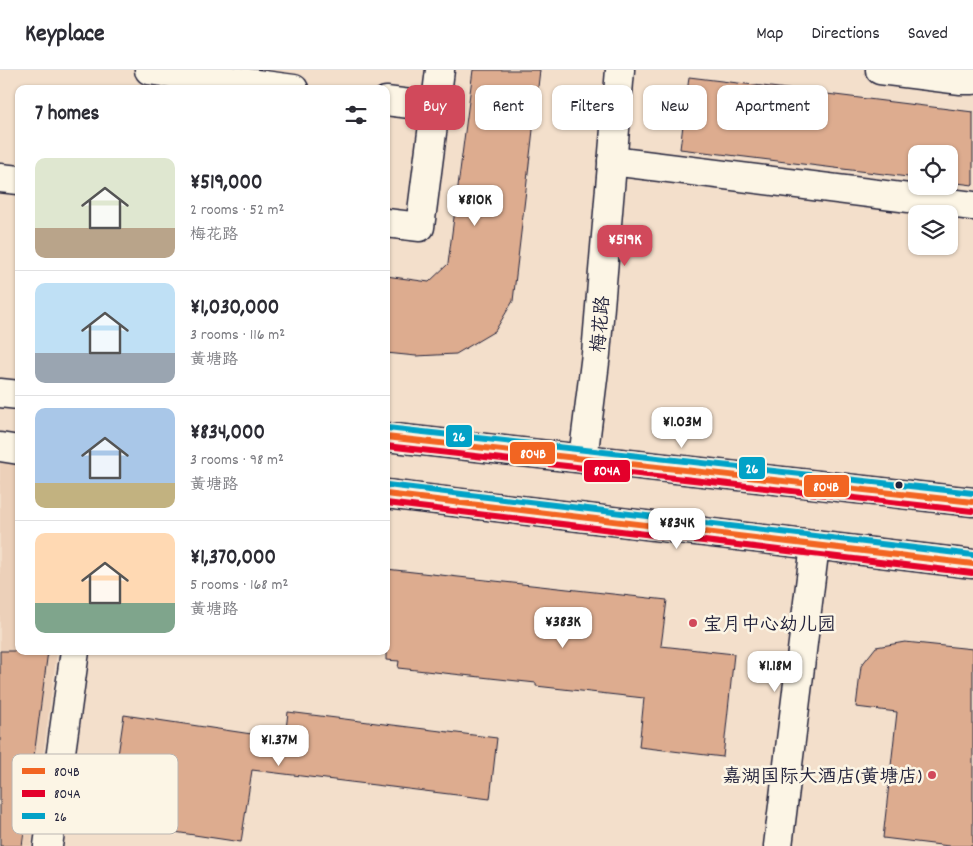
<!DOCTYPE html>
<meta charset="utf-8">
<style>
body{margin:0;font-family:Dekko,"LXGW WenKai TC",sans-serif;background:#f7f7f7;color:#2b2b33;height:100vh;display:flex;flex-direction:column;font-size:19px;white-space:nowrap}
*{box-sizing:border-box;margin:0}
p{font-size:16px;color:#7c7c81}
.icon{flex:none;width:28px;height:28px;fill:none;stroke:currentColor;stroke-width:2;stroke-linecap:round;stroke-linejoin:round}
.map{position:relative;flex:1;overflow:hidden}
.sheet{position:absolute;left:15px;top:15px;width:375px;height:570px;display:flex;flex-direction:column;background:#fff;border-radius:10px;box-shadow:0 1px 4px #0004}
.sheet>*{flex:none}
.banner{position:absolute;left:405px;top:15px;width:475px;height:45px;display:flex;gap:10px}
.fabs{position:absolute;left:908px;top:75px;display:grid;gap:10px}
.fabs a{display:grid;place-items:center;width:50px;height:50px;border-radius:10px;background:#fff;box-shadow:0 1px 4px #0004;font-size:25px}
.price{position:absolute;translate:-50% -42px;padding:0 11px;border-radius:10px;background:#fff;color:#222;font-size:16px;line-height:32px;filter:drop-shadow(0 1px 2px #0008)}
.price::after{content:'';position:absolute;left:50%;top:30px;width:15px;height:11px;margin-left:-8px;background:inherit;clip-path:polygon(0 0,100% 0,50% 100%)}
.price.selected{background:#d1495b;color:#fff}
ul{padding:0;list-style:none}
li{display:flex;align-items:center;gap:15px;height:125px;padding:0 20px}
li+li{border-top:1px solid #e1e1e2}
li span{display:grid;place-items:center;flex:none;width:140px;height:100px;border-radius:10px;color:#555}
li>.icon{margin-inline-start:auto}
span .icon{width:60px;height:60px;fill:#fffc;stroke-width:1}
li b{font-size:21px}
h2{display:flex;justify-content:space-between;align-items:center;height:60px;padding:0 20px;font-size:21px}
.pill{padding:0 18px;border-radius:10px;background:#fff;box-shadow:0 1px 4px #0004;font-size:18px;line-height:45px}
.pill.selected{background:#d1495b;color:#fff}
header{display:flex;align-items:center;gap:30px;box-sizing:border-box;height:70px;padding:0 25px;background:#fff;border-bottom:1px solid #e1e1e2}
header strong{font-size:24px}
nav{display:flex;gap:28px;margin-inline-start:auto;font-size:18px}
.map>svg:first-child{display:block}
.built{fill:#ecd0b9}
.building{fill:#ddac8f;stroke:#22223b}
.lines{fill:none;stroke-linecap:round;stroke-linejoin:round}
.minor-casing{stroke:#22223b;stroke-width:31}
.major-casing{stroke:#22223b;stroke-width:31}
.minor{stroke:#fcf5e5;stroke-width:28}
.major{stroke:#fcf5e5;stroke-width:28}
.bus-1-casing{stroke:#fcf5e5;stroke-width:10}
.bus-2-casing{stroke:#fcf5e5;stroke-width:10}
.bus-3-casing{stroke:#fcf5e5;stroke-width:10}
.bus-1{stroke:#f26522;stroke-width:6}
.bus-2{stroke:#e4002b;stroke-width:6}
.bus-3{stroke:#02a2c7;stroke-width:6}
.bus-dot{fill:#22223b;stroke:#fcf5e5;stroke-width:2}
.poi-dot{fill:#d1495b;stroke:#fcf5e5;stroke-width:2}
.labels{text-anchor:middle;stroke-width:5;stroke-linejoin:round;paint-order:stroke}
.street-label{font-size:19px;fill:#22223b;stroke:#fcf5e5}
.poi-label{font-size:19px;fill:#22223b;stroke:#fcf5e5;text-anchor:start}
.key{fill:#fcf5e5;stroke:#bbb6b2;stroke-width:1}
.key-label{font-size:14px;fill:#22223b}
.line-badge{stroke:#fcf5e5;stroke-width:2}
.badge-label{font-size:14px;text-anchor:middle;font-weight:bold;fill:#fff}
</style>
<header>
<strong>Keyplace</strong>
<nav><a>Map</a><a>Directions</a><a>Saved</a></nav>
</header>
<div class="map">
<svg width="973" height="776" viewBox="0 0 973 776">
<rect width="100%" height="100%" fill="#f3dfcb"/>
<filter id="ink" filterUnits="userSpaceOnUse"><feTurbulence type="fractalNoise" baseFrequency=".02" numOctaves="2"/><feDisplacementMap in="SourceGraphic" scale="10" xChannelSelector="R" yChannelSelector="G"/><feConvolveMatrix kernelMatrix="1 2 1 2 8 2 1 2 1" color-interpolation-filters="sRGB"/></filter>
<g filter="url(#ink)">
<path class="built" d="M0,371L19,373V581H57L31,776H0Z"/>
<g class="building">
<path d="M473,0H540L513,231L495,261L456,284L416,286L386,283V206L429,212L448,194Z"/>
<path d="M689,7L973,42V115L949,112V84H916V108L680,79Z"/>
<path d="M386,499L667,530L661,576L734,584L723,687L639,677L644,628L536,616V613L398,598L399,591L386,590Z"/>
<path d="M905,572L973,579V776H949L883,768L897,642L856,637L861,596L876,577Z"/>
<path d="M0,581H48L22,776H0Z"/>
<path d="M288,642L497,668L490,729L252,700L241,772L108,752L124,645L285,669Z"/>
</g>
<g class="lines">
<defs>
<g id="minor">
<path d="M149,0L294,19"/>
<path d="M880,0L961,10H973"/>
<path d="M386,31L435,37"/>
<path d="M612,91L973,136"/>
<path d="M0,108L19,110"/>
<path d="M386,153L420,157L440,0"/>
<path d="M583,389L596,284L620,0"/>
<path d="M48,776L75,581"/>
<path d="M778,776L815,475"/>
</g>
<g id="major">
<path d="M0,323L19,325"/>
<path d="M386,367L973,432"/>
<path d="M0,377L19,380"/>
<path d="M386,424L973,494"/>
</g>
</defs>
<use href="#minor" class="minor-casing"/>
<use href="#major" class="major-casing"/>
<use href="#minor" class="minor"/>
<use href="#major" class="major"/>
<defs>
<g id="bus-1">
<path d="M386,367L973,432"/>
<path d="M386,424L973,494"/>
</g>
<g id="bus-2">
<path d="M386,376L972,441"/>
<path d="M386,433L972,503"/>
</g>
<g id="bus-3">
<path d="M387,358L973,423"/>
<path d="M387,415L973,485"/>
</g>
</defs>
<use href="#bus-1" class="bus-1-casing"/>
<use href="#bus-2" class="bus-2-casing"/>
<use href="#bus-3" class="bus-3-casing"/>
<use href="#bus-1" class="bus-1"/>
<use href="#bus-2" class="bus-2"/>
<use href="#bus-3" class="bus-3"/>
</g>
</g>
<circle class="bus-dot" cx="899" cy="415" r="4.5"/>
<g class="poi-dot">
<circle cx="693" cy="553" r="5"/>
<circle cx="932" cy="705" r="5"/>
</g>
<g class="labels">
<g class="street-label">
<text transform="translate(599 254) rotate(-85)" y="7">梅花路</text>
</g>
<g class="poi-label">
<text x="703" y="560">宝月中心幼儿园</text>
<text x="922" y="712" text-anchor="end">嘉湖国际大酒店(黄塘店)</text>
</g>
</g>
<rect x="12" y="684" width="166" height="80" rx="8" class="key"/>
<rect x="22" y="698" width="23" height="6" fill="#f26522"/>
<rect x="22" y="720" width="23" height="7" fill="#e4002b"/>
<rect x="22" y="743" width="23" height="6" fill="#02a2c7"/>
<g class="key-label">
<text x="54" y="706">804B</text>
<text x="54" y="728">804A</text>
<text x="54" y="751">26</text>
</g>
<g class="line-badge">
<rect x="445" y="354" width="28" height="24" rx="5" fill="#02a2c7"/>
<rect x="509" y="371" width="47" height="24" rx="5" fill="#f26522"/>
<rect x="738" y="386" width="28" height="24" rx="5" fill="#02a2c7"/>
<rect x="583" y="389" width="48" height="24" rx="5" fill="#e4002b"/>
<rect x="803" y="404" width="47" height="24" rx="5" fill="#f26522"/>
</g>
<g class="badge-label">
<text x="459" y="371">26</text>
<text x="533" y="388">804B</text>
<text x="752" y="403">26</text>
<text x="607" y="405">804A</text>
<text x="826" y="421">804B</text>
</g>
</svg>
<div class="fabs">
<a><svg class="icon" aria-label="locate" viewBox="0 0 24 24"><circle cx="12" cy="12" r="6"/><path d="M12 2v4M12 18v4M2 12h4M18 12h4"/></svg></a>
<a><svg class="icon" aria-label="layers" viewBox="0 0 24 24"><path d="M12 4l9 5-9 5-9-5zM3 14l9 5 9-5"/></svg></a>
</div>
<b class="price" style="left:475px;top:157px">¥810K</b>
<b class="price selected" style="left:625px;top:197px">¥519K</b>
<b class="price" style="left:682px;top:379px">¥1.03M</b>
<b class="price" style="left:677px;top:480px">¥834K</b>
<b class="price" style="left:563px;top:579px">¥383K</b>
<b class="price" style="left:775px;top:623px">¥1.18M</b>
<b class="price" style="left:279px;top:697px">¥1.37M</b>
<div class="banner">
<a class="pill selected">Buy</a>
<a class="pill">Rent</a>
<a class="pill">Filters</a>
<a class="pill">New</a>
<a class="pill">Apartment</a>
</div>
<section class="sheet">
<h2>7 homes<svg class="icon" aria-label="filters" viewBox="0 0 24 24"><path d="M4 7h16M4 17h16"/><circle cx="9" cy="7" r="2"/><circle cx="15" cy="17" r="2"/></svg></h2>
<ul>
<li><span style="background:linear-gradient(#dfe7d0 70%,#b9a48a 0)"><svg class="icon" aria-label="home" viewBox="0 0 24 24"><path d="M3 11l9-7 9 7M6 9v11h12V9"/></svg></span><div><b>¥519,000</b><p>2 rooms · 52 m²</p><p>梅花路</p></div></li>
<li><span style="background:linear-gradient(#bfe0f5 70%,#9aa5b1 0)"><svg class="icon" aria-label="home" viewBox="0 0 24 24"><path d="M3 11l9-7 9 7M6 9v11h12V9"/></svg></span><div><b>¥1,030,000</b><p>3 rooms · 116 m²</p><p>黄塘路</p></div></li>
<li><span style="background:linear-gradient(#a9c7e8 75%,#c2b280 0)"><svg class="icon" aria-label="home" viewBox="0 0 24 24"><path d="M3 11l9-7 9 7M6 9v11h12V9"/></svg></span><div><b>¥834,000</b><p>3 rooms · 98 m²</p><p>黄塘路</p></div></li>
<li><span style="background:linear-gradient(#ffd9b3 70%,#7fa58c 0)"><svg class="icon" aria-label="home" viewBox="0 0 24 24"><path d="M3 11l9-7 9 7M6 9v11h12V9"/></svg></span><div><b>¥1,370,000</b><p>5 rooms · 168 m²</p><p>黄塘路</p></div></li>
</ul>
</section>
</div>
